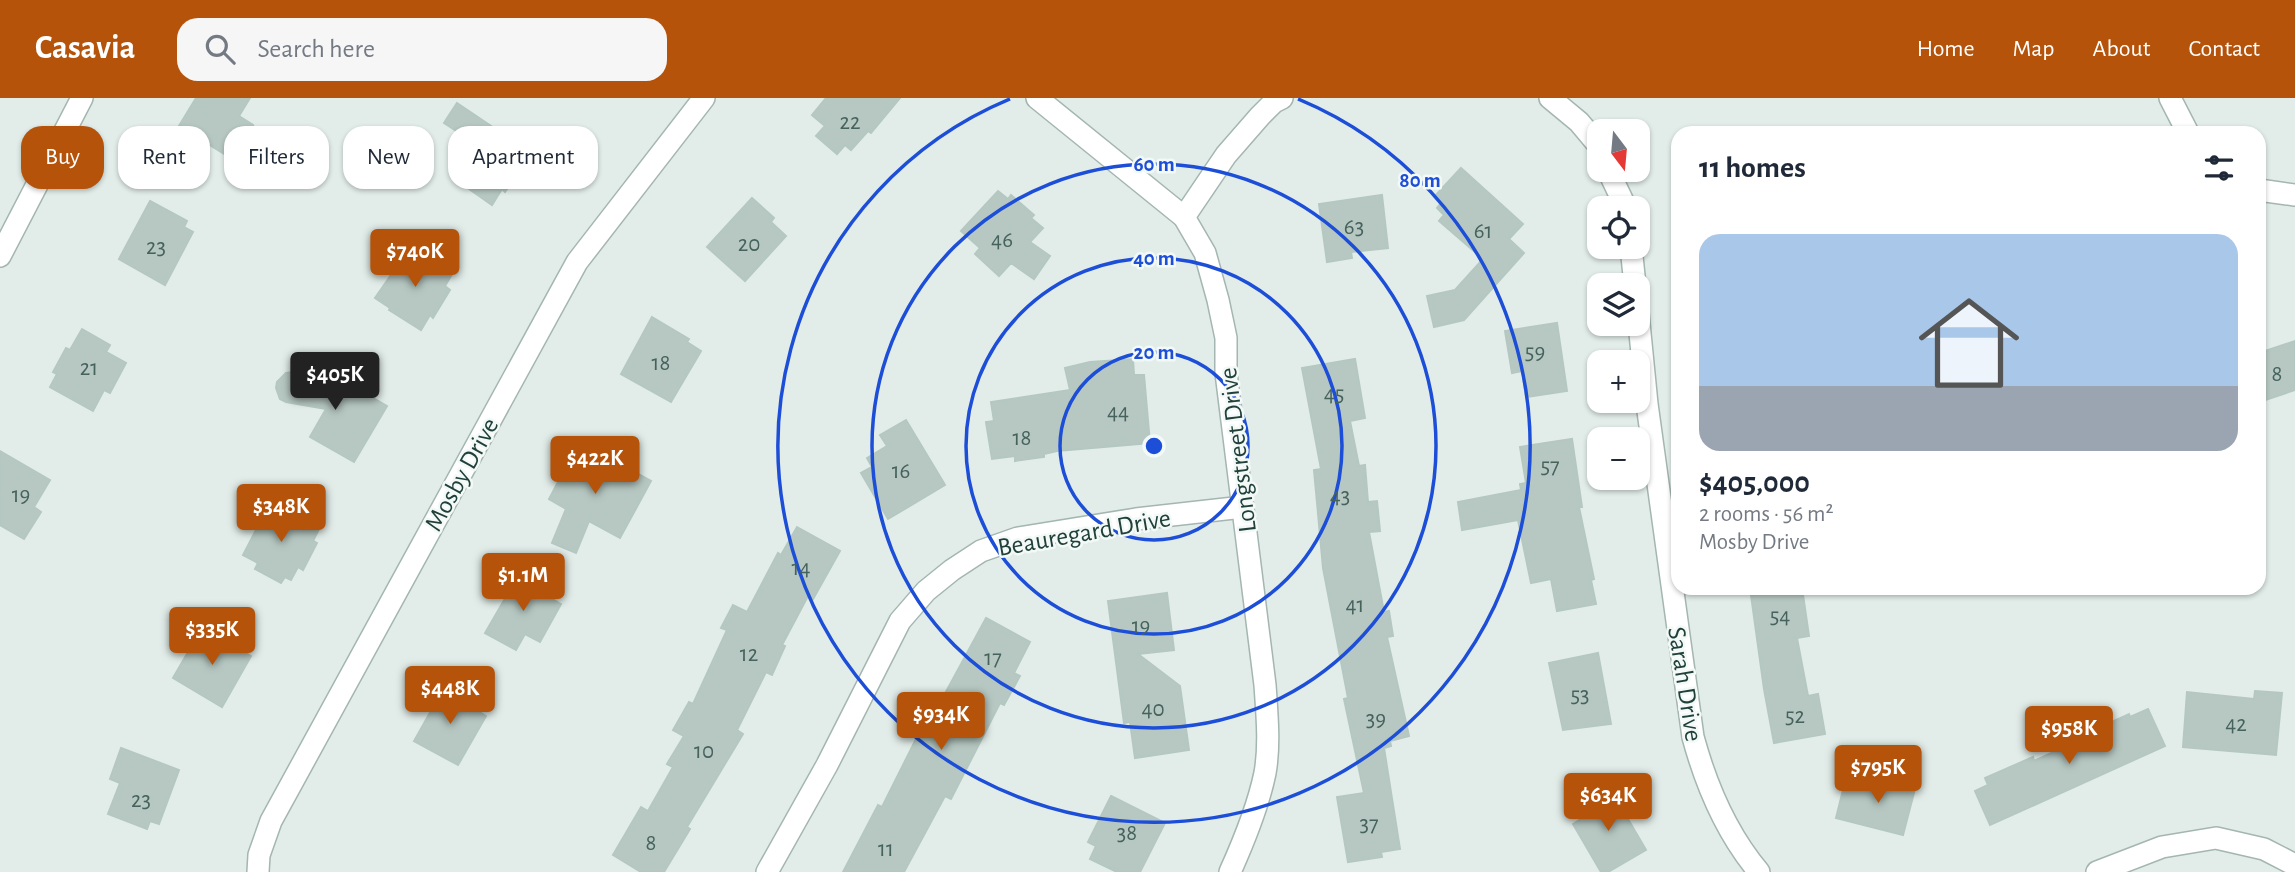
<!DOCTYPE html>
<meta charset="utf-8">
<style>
body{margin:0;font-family:"Alegreya Sans",sans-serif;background:#f6f6f7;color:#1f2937;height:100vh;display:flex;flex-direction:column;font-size:26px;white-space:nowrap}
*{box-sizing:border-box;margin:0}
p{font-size:23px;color:#747a83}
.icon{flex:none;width:38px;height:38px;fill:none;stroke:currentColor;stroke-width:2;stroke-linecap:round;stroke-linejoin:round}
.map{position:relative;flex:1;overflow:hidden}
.sheet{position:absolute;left:1671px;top:28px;width:595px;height:469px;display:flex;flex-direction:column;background:#fff;border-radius:21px;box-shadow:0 2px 5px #0004}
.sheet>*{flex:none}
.hud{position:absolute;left:21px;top:28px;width:665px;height:63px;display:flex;gap:14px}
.needle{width:46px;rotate:164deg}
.fabs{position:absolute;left:1587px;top:21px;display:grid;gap:14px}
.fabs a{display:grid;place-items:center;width:63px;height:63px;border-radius:14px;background:#fff;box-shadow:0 2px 5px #0004;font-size:35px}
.price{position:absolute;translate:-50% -60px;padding:0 16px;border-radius:7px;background:#b45309;color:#fff;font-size:23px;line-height:46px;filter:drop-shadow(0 2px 4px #0008)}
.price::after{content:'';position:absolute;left:50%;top:42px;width:21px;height:16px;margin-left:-10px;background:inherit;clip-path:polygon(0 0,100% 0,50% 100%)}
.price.on{background:#222;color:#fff}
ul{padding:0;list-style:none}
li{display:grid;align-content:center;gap:14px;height:371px;padding:0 28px}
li+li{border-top:2px solid #e0e1e3}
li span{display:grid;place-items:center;height:217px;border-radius:21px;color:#555}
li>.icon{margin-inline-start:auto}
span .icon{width:126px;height:126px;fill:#fffc;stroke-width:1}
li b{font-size:30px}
h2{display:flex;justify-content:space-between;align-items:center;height:84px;padding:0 28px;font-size:30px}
.tag{padding:0 24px;border-radius:21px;background:#fff;box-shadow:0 2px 5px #0004;font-size:24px;line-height:63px}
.tag.on{background:#b45309;color:#fff}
header{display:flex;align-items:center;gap:42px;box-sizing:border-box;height:98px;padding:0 35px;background:#b45309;color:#fff}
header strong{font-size:33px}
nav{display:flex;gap:38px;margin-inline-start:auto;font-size:24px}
.search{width:490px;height:63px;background:#f6f6f7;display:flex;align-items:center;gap:18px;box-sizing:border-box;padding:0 24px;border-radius:21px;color:#747a83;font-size:26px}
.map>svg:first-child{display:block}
.building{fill:#b7c8c2;stroke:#b4c8c1;stroke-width:2}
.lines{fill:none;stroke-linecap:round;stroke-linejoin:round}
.minor-casing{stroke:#a4b6b1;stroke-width:24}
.minor{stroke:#fff;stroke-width:21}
.ring{fill:none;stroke:#1d4ed8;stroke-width:3.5}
.labels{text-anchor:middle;stroke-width:5;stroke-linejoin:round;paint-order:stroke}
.number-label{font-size:23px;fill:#46625c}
.street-label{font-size:26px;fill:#21403a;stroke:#f3f9f7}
.centre{fill:#1d4ed8;stroke:#f3f9f7;stroke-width:3.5}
.ring-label{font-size:21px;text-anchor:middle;font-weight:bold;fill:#1d4ed8;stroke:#f3f9f7;stroke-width:5;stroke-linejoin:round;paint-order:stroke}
</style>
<header>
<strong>Casavia</strong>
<div class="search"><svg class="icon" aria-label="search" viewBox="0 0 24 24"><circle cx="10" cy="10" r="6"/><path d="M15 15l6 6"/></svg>Search here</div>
<nav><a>Home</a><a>Map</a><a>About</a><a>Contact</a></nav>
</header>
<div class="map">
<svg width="2295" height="774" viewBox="0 0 2295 774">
<rect width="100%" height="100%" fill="#e2ede9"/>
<g class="building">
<path d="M196,0H250L239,18L253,27L260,49L247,70L179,28Z"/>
<path d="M826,0H900L871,35L868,33L851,52L845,47L837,56L816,38L825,28L812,17Z"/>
<path d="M457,5L528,53L520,65L523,68L505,94L502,91L492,107L462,86L465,81L450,71L470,42L444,25Z"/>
<path d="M1461,70L1523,126L1509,141L1524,155L1464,222L1434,229L1427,198L1455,192L1483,161L1439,123L1444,117L1437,110L1442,104L1435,98Z"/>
<path d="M998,93L1008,101L1011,97L1034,117L1031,120L1043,130L1030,144L1050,158L1034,181L1011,165L999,178L975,156L980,150L961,133Z"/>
<path d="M1382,97L1388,150L1351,154L1352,160L1327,164L1319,106Z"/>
<path d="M752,100L774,120L771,124L786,138L745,183L707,149Z"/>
<path d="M150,103L187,123L184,129L193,134L165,187L119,161Z"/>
<path d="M409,151L452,176L445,188L450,192L433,220L430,217L421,232L389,212L390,210L375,200Z"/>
<path d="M652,219L689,241L687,244L701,253L671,304L621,276Z"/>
<path d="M1557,225L1567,293L1526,299L1522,273L1512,275L1505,233Z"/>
<path d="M82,231L110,247L106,254L126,265L110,295L104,292L93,313L50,289L57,276L53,274L66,250L70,252Z"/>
<path d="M2295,243V292L2259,304V255Z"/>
<path d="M1133,261L1134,277H1144L1150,345L1057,353L1044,356V359L1015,363V358L992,361L986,324L994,323L991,304L1070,292L1065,270L1090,264Z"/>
<path d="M1355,261L1365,320L1350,323L1359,368L1365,367L1368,404L1377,403L1380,433L1369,434L1384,514L1389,513L1393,538L1387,539L1409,638L1390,643L1391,648L1384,650L1400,751L1381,754L1382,759L1348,764L1337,699L1364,695L1344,601L1348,600L1323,470L1314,372L1321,371L1302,270Z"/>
<path d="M292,274L298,275L326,294L336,278L387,308L354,364L310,339L326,311L286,304L280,301L276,290L277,284L286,275Z"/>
<path d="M906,322L945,387L888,421L861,375L872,369L867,360L887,348L880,337Z"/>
<path d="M1572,341L1582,409H1579L1594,481L1591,482L1596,506L1557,513L1551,481L1531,485L1518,422L1462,432L1458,404L1521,392L1520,386L1526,385L1520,349Z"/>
<path d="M579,344L651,383L620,440L589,423L576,455L552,445L566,411L549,401Z"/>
<path d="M0,353L50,382L34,409L41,414L24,441L0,427Z"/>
<path d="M270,405L319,431L313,443L317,445L303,472L298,469L291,482L285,479L281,485L255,471L258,465L243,457Z"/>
<path d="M797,429L840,453L813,501L808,498L782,547L785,548L772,577L766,574L737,632L743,636L687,729L690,731L664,774H641L613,757L641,709L648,713L673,669L667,666L684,638L673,632L689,604L693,606L727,532L721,530L733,507L747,514L778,455L781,457Z"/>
<path d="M521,473L546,488L542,495L561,506L540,544L525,536L516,552L485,535Z"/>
<path d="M1750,490H1802L1809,538L1797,540L1808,598L1818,596L1825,636L1774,645L1764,591Z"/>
<path d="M1167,495L1174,552L1138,556L1180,588L1189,652L1135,660L1130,624L1124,625L1108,503Z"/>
<path d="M986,520L1030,544L1014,575L1020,578L1004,607L1000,605L951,701L945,698L904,774H843L878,707L882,709L931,611L935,614Z"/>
<path d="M202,530L251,558L222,609L173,580Z"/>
<path d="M1598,555L1611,626L1563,632L1549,565Z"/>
<path d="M445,588L469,601L466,606L486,618L458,667L414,643Z"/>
<path d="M2255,593L2282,595L2276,657L2183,649L2187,594L2254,601Z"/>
<path d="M2148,611L2165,648L1990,727L1975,693L1988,687L1985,680L2033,659L2034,663L2084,640L2083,637L2129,616L2130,619Z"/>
<path d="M121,650L179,672L159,726L150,723L147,731L108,716L120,685L110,681Z"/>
<path d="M1880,678L1916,687L1903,737L1836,720L1845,684L1876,692Z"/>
<path d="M1611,692L1646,752L1608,774H1601L1573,726L1584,719L1579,711Z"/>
<path d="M1111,698L1165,725L1140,774H1117L1090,761L1096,748L1088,744Z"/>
</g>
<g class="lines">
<defs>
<g id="minor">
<path d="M1037,0L1184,119L1205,155L1218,202L1226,240V275L1265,587C1267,616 1270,647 1265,675C1258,709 1244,743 1230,774"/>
<path d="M1550,0L1579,24L1600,49"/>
<path d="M2170,0L2188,35"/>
<path d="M1608,72L1626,110"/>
<path d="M2259,92L2295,97"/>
<path d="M1184,119L1226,57L1260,18L1274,4L1282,0"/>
<path d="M1631,149L1635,187"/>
<path d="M0,158L82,0"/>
<path d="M1638,215L1647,306L1693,639C1706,687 1727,736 1759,774"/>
<path d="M258,774L259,757L271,723L577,164L704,0"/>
<path d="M767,774L827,667L900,523L926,493L952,472L981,453L1018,440L1136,421L1243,409"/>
<path d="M2097,774L2162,749L2216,740L2264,751L2295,767"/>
</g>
</defs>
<use href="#minor" class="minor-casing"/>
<use href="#minor" class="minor"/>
</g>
<g class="ring">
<circle cx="1154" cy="348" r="94"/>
<circle cx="1154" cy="348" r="188"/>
<circle cx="1154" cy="348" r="282"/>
<path d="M1298 1A376 376 0 1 1 1010 1"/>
</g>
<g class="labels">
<g class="number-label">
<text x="850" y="31">22</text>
<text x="1354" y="136">63</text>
<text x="1483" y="140">61</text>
<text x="1002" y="149">46</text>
<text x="749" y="153">20</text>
<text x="156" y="156">23</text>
<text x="1535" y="261">59</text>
<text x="661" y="272">18</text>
<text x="89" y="277">21</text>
<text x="2277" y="283">8</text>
<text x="1334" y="303">45</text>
<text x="1118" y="321">44</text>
<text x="1022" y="347">18</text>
<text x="1550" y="375">57</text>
<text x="901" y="380">16</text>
<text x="21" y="404">19</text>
<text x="1340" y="405">43</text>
<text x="801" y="477">14</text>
<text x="1355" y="514">41</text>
<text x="1780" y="525">54</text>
<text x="1141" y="535">19</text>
<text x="749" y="563">12</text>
<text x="993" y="567">17</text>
<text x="1580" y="604">53</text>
<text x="1153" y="618">40</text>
<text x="1795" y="625">52</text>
<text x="1376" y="628">39</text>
<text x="2236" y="633">42</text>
<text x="704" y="660">10</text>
<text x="141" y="709">23</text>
<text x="1369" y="733">37</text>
<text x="1127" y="742">38</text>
<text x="651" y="752">8</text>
<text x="886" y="758">11</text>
</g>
<g class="street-label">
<text transform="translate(1237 352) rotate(-97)" y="9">Longstreet Drive</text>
<text transform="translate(461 376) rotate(-61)" y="9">Mosby Drive</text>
<text transform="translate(1084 434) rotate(-10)" y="9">Beauregard Drive</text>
<text transform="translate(1686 586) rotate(81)" y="9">Sarah Drive</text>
</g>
</g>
<circle cx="1154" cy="348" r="10" class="centre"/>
<g class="ring-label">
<text x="1154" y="73">60 m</text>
<text x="1420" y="89">80 m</text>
<text x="1154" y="167">40 m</text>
<text x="1154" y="261">20 m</text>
</g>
</svg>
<div class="fabs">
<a><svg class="needle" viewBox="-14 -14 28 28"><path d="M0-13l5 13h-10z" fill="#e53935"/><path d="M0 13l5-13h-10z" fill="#747a83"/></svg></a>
<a><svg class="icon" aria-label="locate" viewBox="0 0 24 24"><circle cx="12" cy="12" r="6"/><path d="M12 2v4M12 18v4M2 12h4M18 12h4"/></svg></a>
<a><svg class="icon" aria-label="layers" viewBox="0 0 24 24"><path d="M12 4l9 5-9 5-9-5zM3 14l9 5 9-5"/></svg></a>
<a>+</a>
<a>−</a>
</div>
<b class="price" style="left:415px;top:191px">$740K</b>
<b class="price on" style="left:335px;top:314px">$405K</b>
<b class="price" style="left:595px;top:398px">$422K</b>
<b class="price" style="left:281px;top:446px">$348K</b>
<b class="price" style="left:523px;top:515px">$1.1M</b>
<b class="price" style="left:212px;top:569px">$335K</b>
<b class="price" style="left:450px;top:628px">$448K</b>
<b class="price" style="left:941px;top:654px">$934K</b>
<b class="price" style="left:2069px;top:668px">$958K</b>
<b class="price" style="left:1878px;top:707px">$795K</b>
<b class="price" style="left:1608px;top:735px">$634K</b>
<div class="hud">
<a class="tag on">Buy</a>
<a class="tag">Rent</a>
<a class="tag">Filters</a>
<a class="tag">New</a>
<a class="tag">Apartment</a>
</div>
<section class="sheet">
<h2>11 homes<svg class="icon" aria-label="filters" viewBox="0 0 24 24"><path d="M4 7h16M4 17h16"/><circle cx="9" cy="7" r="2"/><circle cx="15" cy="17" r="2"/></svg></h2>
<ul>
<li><span style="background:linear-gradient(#a9c7e8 70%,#9aa5b1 0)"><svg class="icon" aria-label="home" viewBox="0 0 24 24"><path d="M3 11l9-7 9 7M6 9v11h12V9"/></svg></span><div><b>$405,000</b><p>2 rooms · 56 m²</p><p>Mosby Drive</p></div></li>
</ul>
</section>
</div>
